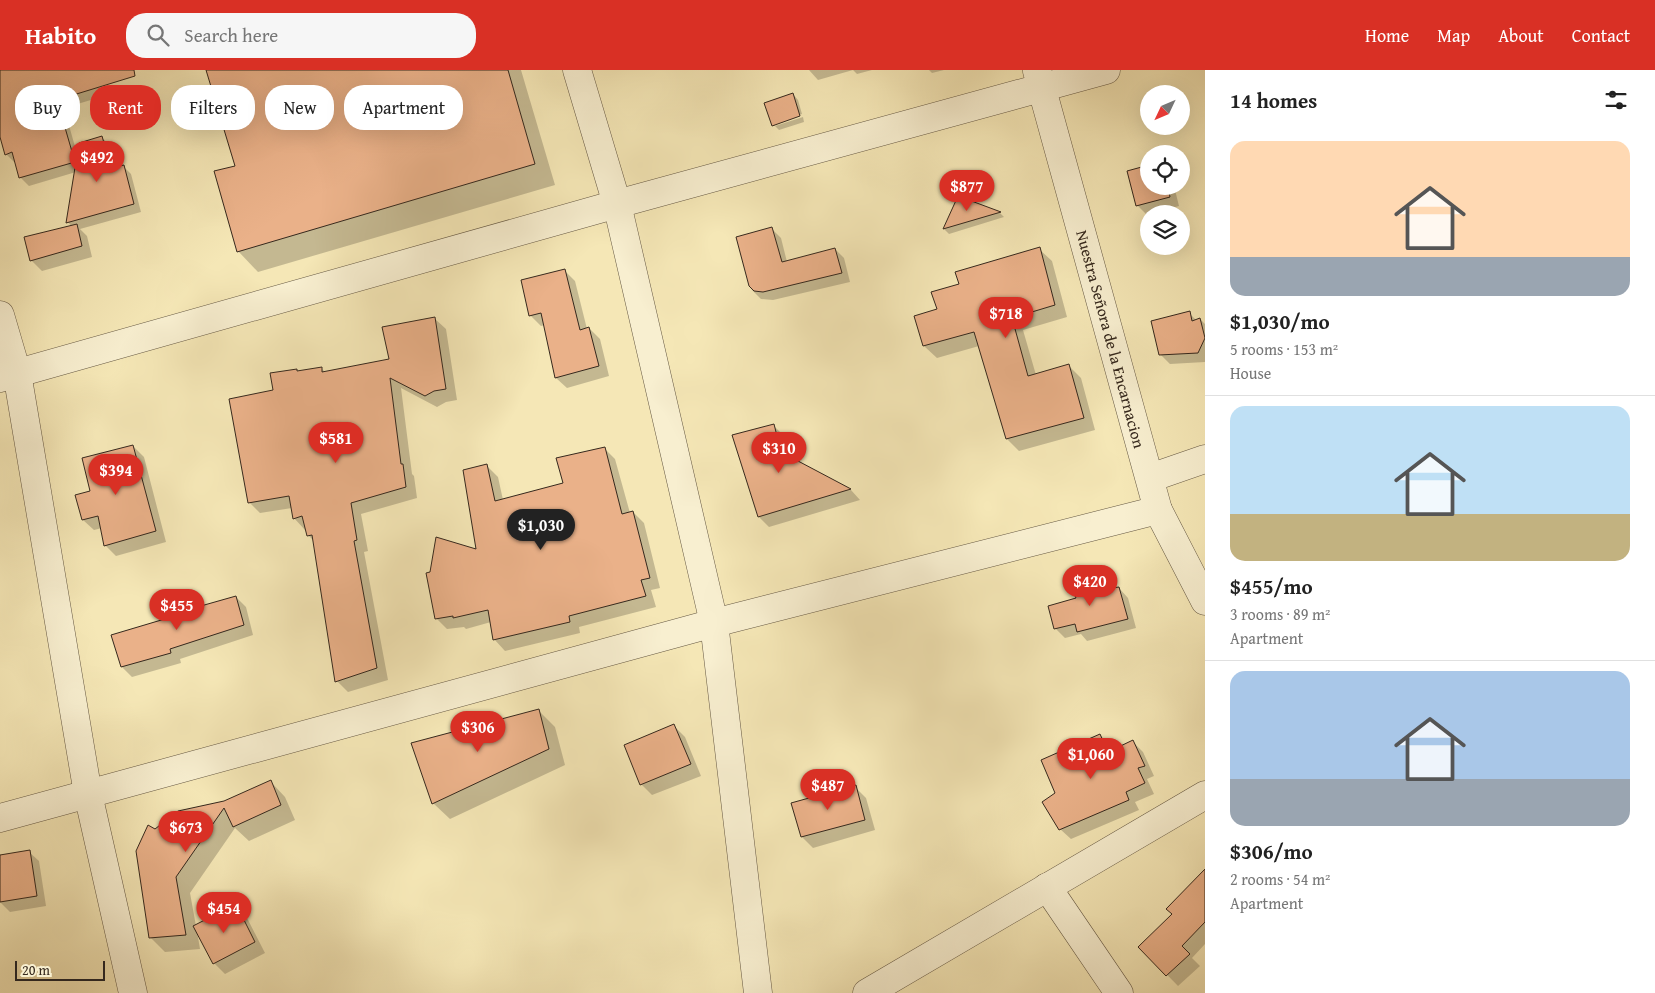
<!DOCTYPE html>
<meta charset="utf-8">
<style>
body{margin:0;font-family:"Gentium Book Plus",serif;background:#f6f6f6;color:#222;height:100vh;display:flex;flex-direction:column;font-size:19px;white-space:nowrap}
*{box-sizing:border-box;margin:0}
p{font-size:16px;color:#767676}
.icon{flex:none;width:28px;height:28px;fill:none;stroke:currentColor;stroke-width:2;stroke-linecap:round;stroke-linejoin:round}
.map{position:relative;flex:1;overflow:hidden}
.sheet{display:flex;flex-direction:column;background:#fff;width:450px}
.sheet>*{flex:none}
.banner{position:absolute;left:15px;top:15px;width:475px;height:45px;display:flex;gap:10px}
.needle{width:32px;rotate:226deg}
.buttons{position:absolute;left:1140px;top:15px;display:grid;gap:10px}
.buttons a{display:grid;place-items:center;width:50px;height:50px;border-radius:50%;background:#fff;box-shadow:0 5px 20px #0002;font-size:25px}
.scale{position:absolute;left:15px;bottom:12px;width:90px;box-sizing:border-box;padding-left:5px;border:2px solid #35281d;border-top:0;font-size:14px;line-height:18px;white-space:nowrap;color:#35281d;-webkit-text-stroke:4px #f8efd0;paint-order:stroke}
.price{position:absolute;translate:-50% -42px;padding:0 11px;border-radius:18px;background:#d93025;color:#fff;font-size:16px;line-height:32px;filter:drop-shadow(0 1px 2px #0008)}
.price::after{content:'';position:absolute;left:50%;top:30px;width:15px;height:11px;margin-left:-8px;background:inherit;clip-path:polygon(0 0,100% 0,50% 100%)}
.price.active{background:#222;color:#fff}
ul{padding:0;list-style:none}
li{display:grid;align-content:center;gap:10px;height:265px;padding:0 25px}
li+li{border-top:1px solid #e0e0e0}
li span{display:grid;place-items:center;height:155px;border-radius:15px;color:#555}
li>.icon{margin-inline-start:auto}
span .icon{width:90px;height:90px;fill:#fffc;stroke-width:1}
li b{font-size:21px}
h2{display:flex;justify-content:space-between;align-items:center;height:60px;padding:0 25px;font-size:21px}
.tag{padding:0 18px;border-radius:20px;background:#fff;box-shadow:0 5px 20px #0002;font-size:18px;line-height:45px}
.tag.active{background:#d93025;color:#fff}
header{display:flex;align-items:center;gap:30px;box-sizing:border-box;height:70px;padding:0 25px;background:#d93025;color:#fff}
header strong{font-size:24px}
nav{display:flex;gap:28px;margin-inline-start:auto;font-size:18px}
.search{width:350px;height:45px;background:#f6f6f6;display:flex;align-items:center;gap:12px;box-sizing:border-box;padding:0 18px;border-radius:20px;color:#767676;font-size:19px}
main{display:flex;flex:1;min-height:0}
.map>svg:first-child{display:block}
.shadow{fill:#0003}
.building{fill:#eab189;stroke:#35281d}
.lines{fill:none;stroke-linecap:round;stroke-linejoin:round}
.minor-casing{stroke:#655843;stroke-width:29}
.minor{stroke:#f8efd0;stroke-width:28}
.labels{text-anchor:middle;stroke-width:4;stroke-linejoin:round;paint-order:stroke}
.street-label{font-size:16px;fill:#35281d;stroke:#f8efd0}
</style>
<header>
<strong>Habito</strong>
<div class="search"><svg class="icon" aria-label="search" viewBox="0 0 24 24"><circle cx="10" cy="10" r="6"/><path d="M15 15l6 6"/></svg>Search here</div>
<nav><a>Home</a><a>Map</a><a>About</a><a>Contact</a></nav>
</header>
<main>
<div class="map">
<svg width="1205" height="923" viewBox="0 0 1205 923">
<rect width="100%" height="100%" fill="#f5e7b6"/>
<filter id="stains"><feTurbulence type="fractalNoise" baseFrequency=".004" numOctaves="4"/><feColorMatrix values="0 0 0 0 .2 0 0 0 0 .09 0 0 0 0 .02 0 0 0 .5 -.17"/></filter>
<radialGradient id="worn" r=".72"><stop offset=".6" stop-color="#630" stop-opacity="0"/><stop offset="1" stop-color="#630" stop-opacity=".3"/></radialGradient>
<g class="shadow">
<path d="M0,0H104L111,24L64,38L78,87L102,68L110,75L116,98L123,96L131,104L141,142L80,159L87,166L92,187L42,201L31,190L72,157L68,152L76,102L29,116L20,107L16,92H14L6,84L0,63Z"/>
<path d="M208,0H521L555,115L258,202L238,181L237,97Z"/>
<path d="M809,0H872L857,4L853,0L818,10Z"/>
<path d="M929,0H944L932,3Z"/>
<path d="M793,24L798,30L802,44L775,54V56L773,55Z"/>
<path d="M803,47L804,52L779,60L775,56Z"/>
<path d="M1149,116H1174L1179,136L1147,145L1137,135Z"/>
<path d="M959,128L1000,143L1004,147L949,164L944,159Z"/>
<path d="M772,159L781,168L787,192L835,179L844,188L850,212L773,230L761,229L752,220L738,168Z"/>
<path d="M1039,179L1052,191L1067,247L1023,260L1036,305L1069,296L1081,308L1095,360L1019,381L1007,369L979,276L937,288L924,276L938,240L960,214Z"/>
<path d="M565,201L575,211L587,259L589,258L600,269L609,306L567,318L556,308L545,255L541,256L530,245Z"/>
<path d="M1189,243L1197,251L1200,249L1205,254V292L1170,294L1160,284Z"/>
<path d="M434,248L446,259L457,330L446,332L437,337L401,318L412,404L414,406L417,428L361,444L368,481L364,482L388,610L348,622L337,611L315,472L308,465L307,459L305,460L294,448L292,438L260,443L249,432L274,321L296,300L298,302L321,298L325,302L390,290Z"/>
<path d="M773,355L783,365L789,387L851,420L860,430L769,457L759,447Z"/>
<path d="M133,376L144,387L166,472L116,486L105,475L102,458L94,460L83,450L92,422Z"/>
<path d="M604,378L615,389L630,443L633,442L644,453L660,518L651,520L656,537L579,557L580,563L505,581L494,569L491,552L466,559L464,557L447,559L436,548L478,481L487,396L498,407L503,430L564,414Z"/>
<path d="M1102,509L1112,519L1119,518L1128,528L1136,558L1087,571L1081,564L1065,568L1056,559L1049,537L1078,529Z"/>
<path d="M236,527L246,537L253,565L180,589L181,593L132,607L122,597Z"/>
<path d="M539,641L555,657L565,695L450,749L433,733Z"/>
<path d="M674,656L685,667L701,706L652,725L641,714Z"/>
<path d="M1100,665L1110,676L1112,681L1133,672L1143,682L1154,706L1147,709L1154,724L1135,732L1139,740L1071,769L1060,759L1057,724Z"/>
<path d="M271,712L285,727L295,750L249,771L235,758L190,823L196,856L235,835L246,846L265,883L225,904L214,893L197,861L200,879L165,882L150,867L155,761Z"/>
<path d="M855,717L866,728L875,760L813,778L802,767L793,734Z"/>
<path d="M29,782L39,791L46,836L10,842L0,832V786Z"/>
<path d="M1205,801V874L1192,888L1200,896L1178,916L1140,877L1174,844Z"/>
</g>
<g class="building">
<path d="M0,0H134L135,6L57,30L75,92L19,108L12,82L5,85L0,67Z"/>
<path d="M206,0H508L535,94L237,182L214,101L235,96Z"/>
<path d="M793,23L800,46L772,56L764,33Z"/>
<path d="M102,66L111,98L124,95L134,134L66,153L79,73Z"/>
<path d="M1149,95V116H1168L1170,127L1136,136L1127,101Z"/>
<path d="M958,126L1001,142L943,159Z"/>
<path d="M77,154L82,176L30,191L24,167Z"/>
<path d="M772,157L782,192L835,178L842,203L763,222L754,221L749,216L736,167Z"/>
<path d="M1040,177L1055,235L1012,248L1028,306L1069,294L1084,348L1006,369L974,262L923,276L914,246L937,239L931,222L959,214L955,202Z"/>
<path d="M565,199L580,260L589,257L599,296L555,308L541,243L529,246L521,210Z"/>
<path d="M1190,241L1192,251L1200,248L1205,268L1198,283L1159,285L1151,251Z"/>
<path d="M435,247L446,319L434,321L425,326L390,308L401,394H403L406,417L351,433L357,470L354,471L377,598L335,612L312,465L307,466L302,446L293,449L289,426L248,433L229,329L273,320L270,303L297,299V301L322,297V302L389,289L382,257Z"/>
<path d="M774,354L781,382L851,419L758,447L732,365Z"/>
<path d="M133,375L156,461L104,476L98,446L82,450L75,425L90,421L82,388Z"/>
<path d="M605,377L622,444L633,441L650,508L641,510L646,526L569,546L570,552L493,570L488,540L453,548V546L435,549L426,503L430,502L436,467L476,479L463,400L487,394L495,431L563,413L556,388Z"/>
<path d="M1102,508L1105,519L1119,517L1128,549L1077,562L1075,554L1054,559L1048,536L1076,528L1071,516Z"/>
<path d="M236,526L244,555L170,579L171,583L121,597L111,565L168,548L169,545Z"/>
<path d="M539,639L549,679L432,734L411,673Z"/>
<path d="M674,654L691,694L640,715L624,675Z"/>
<path d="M1100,664L1108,682L1133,670L1145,696L1138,698L1145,713L1126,722L1129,730L1059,760L1042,732L1055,723L1041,690Z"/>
<path d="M271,710L281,735L233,757L224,738L176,807L186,865L149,868L136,781L148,755L155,759L178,741L224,731Z"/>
<path d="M856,715L865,750L801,767L791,733Z"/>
<path d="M30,780L37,826L0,832V785Z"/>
<path d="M1205,799V852L1182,876L1190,884L1166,906L1138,877L1172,844L1166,839Z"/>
<path d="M236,834L255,872L213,894L193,856Z"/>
</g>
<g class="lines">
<defs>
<g id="minor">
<path d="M577,0L617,134L714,553L758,923"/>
<path d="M1037,1L1158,440L1205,531"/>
<path d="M0,245L17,303L88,724L133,923"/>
<path d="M0,308L617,134L1106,0"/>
<path d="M1150,408L1205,389"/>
<path d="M0,748L714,553L1158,440"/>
<path d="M1047,817L1119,923"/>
<path d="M867,923L1205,725"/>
</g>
</defs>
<use href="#minor" class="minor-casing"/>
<use href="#minor" class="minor"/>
</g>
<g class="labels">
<g class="street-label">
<text transform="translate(1111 269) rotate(75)" y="6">Nuestra Señora de la Encarnacion</text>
</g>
</g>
<rect width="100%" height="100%" filter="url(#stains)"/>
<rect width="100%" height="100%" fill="url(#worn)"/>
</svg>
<div class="buttons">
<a><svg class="needle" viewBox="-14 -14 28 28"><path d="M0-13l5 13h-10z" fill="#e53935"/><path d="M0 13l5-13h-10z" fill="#767676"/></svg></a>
<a><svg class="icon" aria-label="locate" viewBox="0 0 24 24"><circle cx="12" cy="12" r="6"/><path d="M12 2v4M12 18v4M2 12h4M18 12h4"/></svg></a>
<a><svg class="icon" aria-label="layers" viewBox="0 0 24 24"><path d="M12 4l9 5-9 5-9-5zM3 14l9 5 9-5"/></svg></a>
</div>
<div class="scale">20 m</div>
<b class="price" style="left:97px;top:113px">$492</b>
<b class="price" style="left:967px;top:142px">$877</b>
<b class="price" style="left:1006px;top:269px">$718</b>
<b class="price" style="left:336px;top:394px">$581</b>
<b class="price" style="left:779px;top:404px">$310</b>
<b class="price" style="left:116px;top:426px">$394</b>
<b class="price active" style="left:541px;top:481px">$1,030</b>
<b class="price" style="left:1090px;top:537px">$420</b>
<b class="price" style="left:177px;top:561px">$455</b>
<b class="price" style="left:478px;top:683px">$306</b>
<b class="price" style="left:1091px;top:710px">$1,060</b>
<b class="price" style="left:828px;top:741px">$487</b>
<b class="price" style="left:186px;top:783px">$673</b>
<b class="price" style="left:224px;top:864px">$454</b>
<div class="banner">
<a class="tag">Buy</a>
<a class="tag active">Rent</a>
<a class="tag">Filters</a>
<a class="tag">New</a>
<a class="tag">Apartment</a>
</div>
</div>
<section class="sheet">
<h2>14 homes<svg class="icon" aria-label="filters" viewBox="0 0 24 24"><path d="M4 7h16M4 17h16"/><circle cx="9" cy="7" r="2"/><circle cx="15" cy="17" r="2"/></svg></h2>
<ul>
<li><span style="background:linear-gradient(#ffd9b3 75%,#9aa5b1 0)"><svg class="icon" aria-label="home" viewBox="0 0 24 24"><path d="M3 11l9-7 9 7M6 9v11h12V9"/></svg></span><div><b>$1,030/mo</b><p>5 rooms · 153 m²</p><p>House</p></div></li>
<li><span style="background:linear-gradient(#bfe0f5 70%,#c2b280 0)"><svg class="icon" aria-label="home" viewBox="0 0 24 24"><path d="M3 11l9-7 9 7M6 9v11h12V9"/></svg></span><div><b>$455/mo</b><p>3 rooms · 89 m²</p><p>Apartment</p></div></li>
<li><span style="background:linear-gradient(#a9c7e8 70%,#9aa5b1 0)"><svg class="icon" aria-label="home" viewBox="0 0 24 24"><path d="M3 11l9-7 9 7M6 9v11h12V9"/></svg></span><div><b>$306/mo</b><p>2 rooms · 54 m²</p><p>Apartment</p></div></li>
</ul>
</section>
</main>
